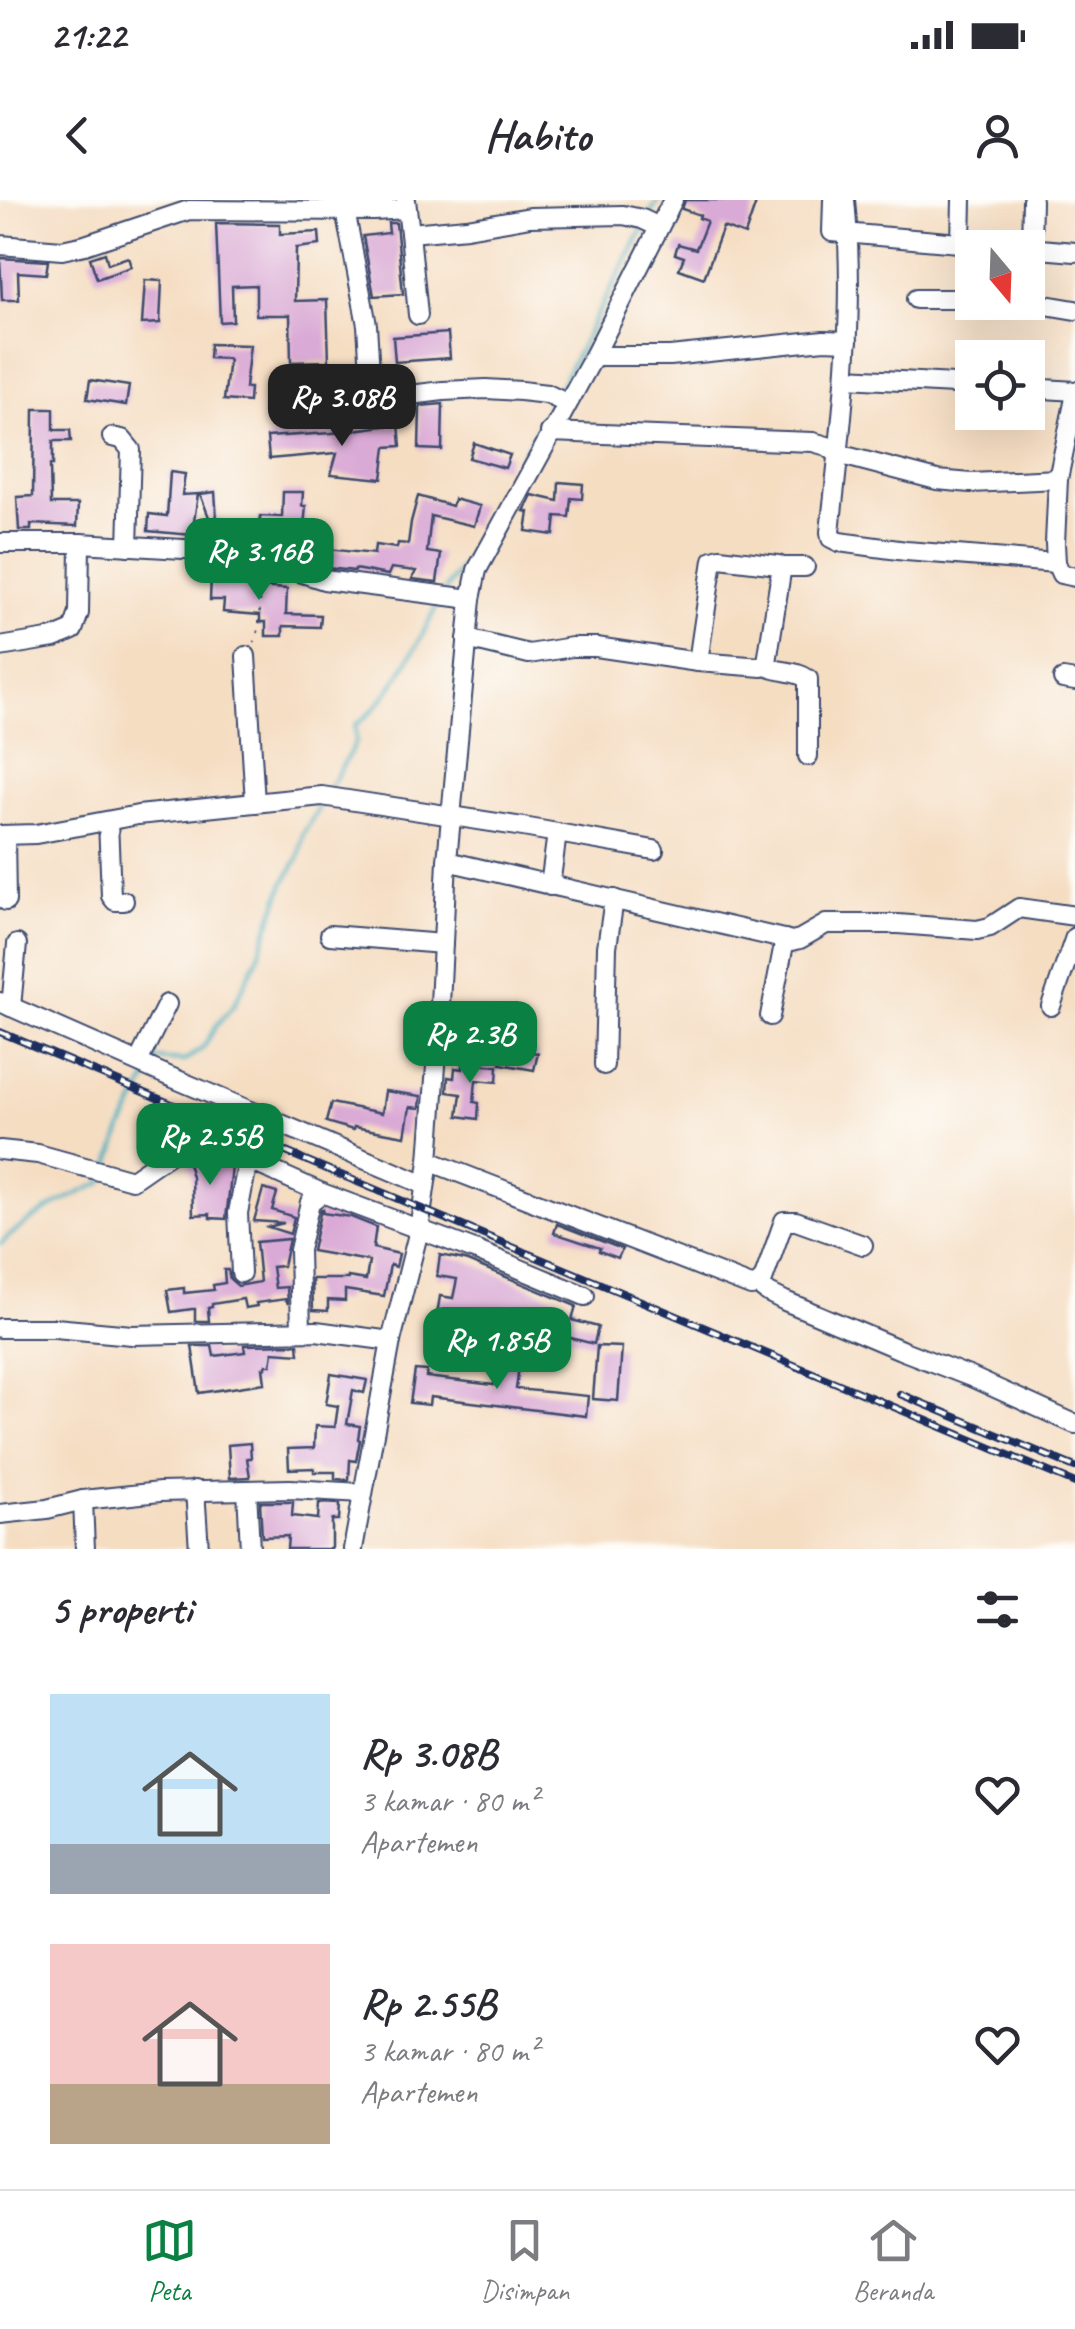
<!DOCTYPE html>
<html lang="id">
<meta charset="utf-8">
<style>
body{margin:0;font-family:Caveat,sans-serif;background:#f2f2f3;color:#2b2b33;height:100vh;display:flex;flex-direction:column;font-size:38px;white-space:nowrap}
*{box-sizing:border-box;margin:0}
p{font-size:32px;color:#7c7c81}
.icon{flex:none;width:55px;height:55px;fill:none;stroke:currentColor;stroke-width:2;stroke-linecap:round;stroke-linejoin:round}
.map{position:relative;height:1349px;overflow:hidden}
.drawer{display:flex;flex-direction:column;background:#fff;flex:1}
.drawer>*{flex:none}
.needle{width:65px;rotate:161deg}
.fabs{position:absolute;left:955px;top:30px;display:grid;gap:20px}
.fabs a{display:grid;place-items:center;width:90px;height:90px;border-radius:0px;background:#fff;box-shadow:0 10px 40px #0002;font-size:50px}
.price{position:absolute;translate:-50% -85px;padding:0 22px;border-radius:20px;background:#0b8043;color:#fff;font-size:32px;line-height:65px;filter:drop-shadow(0 2px 5px #0008)}
.price::after{content:'';position:absolute;left:50%;top:60px;width:30px;height:22px;margin-left:-15px;background:inherit;clip-path:polygon(0 0,100% 0,50% 100%)}
.price.selected{background:#222;color:#fff}
ul{padding:0;list-style:none}
li{display:flex;align-items:center;gap:30px;height:250px;padding:0 50px}
li span{display:grid;place-items:center;flex:none;width:280px;height:200px;border-radius:0px;color:#555}
li>.icon{margin-inline-start:auto}
span .icon{width:120px;height:120px;fill:#fffc;stroke-width:1}
li b{font-size:42px}
h2{display:flex;justify-content:space-between;align-items:center;height:120px;padding:0 50px;font-size:42px}
.status{display:flex;justify-content:space-between;align-items:center;height:70px;padding:0 50px;background:#fff;direction:ltr}
.status svg{height:28px;fill:currentColor}
header{display:flex;justify-content:space-between;align-items:center;height:130px;padding:0 50px;background:#fff;font-size:45px;font-weight:800}
.menu{display:flex;justify-content:space-around;align-items:center;height:140px;border-top:2px solid #e1e1e2;background:#fff;font-size:28px;color:#7c7c81}
.menu a{display:grid;justify-items:center;gap:5px}
.menu .selected{color:#0b8043}
.map>svg:first-child{display:block}
.lines{fill:none;stroke-linecap:round;stroke-linejoin:round}
.stream{stroke:#42afc0;stroke-width:4}
.building{fill:#daaad6}
.minor-casing{stroke:#3c496d;stroke-width:22}
.path{stroke:#3c496d;stroke-width:2.5;stroke-dasharray:2.5 8;stroke-linecap:butt}
.minor{stroke:#fff;stroke-width:18}
.rail-casing{stroke:#1b2f5e;stroke-width:8}
.rail{stroke:#fdfcf7;stroke-width:4;stroke-dasharray:11;stroke-linecap:butt}
</style>
<div class="status"><b>21:22</b><svg viewBox="0 0 49 12"><path d="M0 12V9h3v3zM5 12V6h3v6zM10 12V3h3v9zM15 12V0h3v12zM26 1h20v11H26zM47 4h2v5h-2z"/></svg></div>
<header><svg class="icon" aria-label="back" viewBox="0 0 24 24"><path d="M15 5l-7 7 7 7"/></svg>Habito<svg class="icon" aria-label="person" viewBox="0 0 24 24"><circle cx="12" cy="8" r="4"/><path d="M4 21q1-7 8-7t8 7"/></svg></header>
<div class="map">
<svg width="1075" height="1349" viewBox="0 0 1075 1349">
<rect width="100%" height="100%" fill="#fdfcf7"/>
<filter id="ink" filterUnits="userSpaceOnUse"><feTurbulence type="fractalNoise" baseFrequency=".01" numOctaves="2"/><feDisplacementMap in="SourceGraphic" scale="20" xChannelSelector="R" yChannelSelector="G"/><feConvolveMatrix kernelMatrix="1 2 1 2 8 2 1 2 1" color-interpolation-filters="sRGB"/></filter>
<filter id="wash" filterUnits="userSpaceOnUse"><feTurbulence type="fractalNoise" baseFrequency=".0048" numOctaves="4" result="noise"/><feDisplacementMap in="SourceGraphic" scale="40" xChannelSelector="R" yChannelSelector="G"/><feGaussianBlur stdDeviation="2.25" result="paint"/><feColorMatrix in="noise" values="0 0 0 0 0 0 0 0 0 0 0 0 0 0 0 0 0 1.4 0 .05"/><feComposite in="paint" operator="in"/></filter>
<g filter="url(#wash)">
<rect width="100%" height="100%" fill="#f5ddc2"/>
<g class="lines">
<g class="stream">
<path d="M648,18L658,0"/>
<path d="M558,190L644,26"/>
<path d="M445,390L465,362L551,203"/>
<path d="M329,589L356,542L355,525C388,505 421,439 438,403"/>
<path d="M155,862L156,859L184,861L203,848L216,826L234,805L258,757L284,683L299,657L303,634L316,613L321,600"/>
<path d="M109,967L122,929L149,875"/>
<path d="M0,1044C30,1017 65,998 102,983L103,980"/>
</g>
</g>
<g id="blocks">
<g class="building">
<path d="M685,0H757L745,35L723,27L704,78L679,69L684,57L675,54L678,44L696,49L707,21L699,18L700,15L682,9Z"/>
<path d="M216,23L280,24V34L319,32L320,45L296,48L295,101L327,100L329,161L291,162L290,115H256V85L232,86L233,121L220,122Z"/>
<path d="M388,23H396L403,94L374,96L363,36L389,33Z"/>
<path d="M105,53L108,64L128,57L131,67L97,79L90,58Z"/>
<path d="M0,58L48,61L46,74L18,72L19,100H2Z"/>
<path d="M145,80L162,81L160,123L142,124Z"/>
<path d="M448,133L450,158L395,162L393,137Z"/>
<path d="M210,144L250,145L245,188H250L249,202L224,200L229,159L209,158Z"/>
<path d="M90,180L129,186L126,205L87,199Z"/>
<path d="M443,204L442,250L419,249L420,206Z"/>
<path d="M34,209H54V230H70L71,241H53V265H50L51,304H78L77,326L31,324V330H19L17,297L33,296Z"/>
<path d="M399,224L401,246L386,247L382,279L331,274L337,253L269,259L267,237L332,233Z"/>
<path d="M474,243L510,255L505,268L469,258Z"/>
<path d="M170,272L185,274L182,295L198,294L192,335L148,331L149,314L167,316Z"/>
<path d="M559,282L583,284L582,299L571,298L569,317L556,316L554,335L526,331L529,312L524,311L532,295L558,301Z"/>
<path d="M215,292L217,320H222L226,329L223,339L211,338L214,330L200,294Z"/>
<path d="M283,292H303L302,306H306L304,327L300,326L297,346L374,354L375,345L397,348L398,343L408,344L411,322L418,296L452,306L454,299L480,306L474,326L431,316L427,352L441,354L437,382L412,379L416,371L391,368L388,375L355,369V371L327,368L283,354V349L270,350L258,346L257,324L260,325V316L282,317Z"/>
<path d="M211,376L259,378V387L287,389L286,414L321,415L320,427L283,426V436H266V422H260V415L223,412L224,400H210Z"/>
<path d="M503,848L538,853L534,870L501,864Z"/>
<path d="M463,863L498,866L497,882L476,880L474,902L479,903L478,919L458,916L461,894L447,892L448,877L454,878L455,868L463,869Z"/>
<path d="M385,891L421,896L420,908L410,907L405,936L354,927L353,930L326,922L331,903L382,913Z"/>
<path d="M204,958L232,967L226,1019L210,1018V1014L193,1015L192,977L188,963Z"/>
<path d="M263,989L277,993L272,1010L294,1017L290,1034L268,1027L284,1023L254,1021Z"/>
<path d="M321,1009H323L322,1013L351,1017L376,1027L373,1048L399,1054L396,1067L390,1065L384,1096L345,1090V1101L328,1100V1111L313,1110L312,1079H348V1077L366,1080L369,1061L312,1051Z"/>
<path d="M557,1024L622,1049L618,1058L599,1051L600,1048L554,1033Z"/>
<path d="M289,1039L283,1066L272,1067L275,1088L287,1087L288,1104L286,1099L256,1103L257,1106L245,1108L243,1099L212,1104V1107L208,1108L209,1121H195V1109H192L171,1112L167,1090L184,1088V1093L214,1090L213,1085L225,1083L224,1070H228L230,1079L238,1086L260,1082L256,1042Z"/>
<path d="M440,1055L465,1060L576,1106L572,1120L598,1127L594,1144L547,1132L548,1129L511,1120L510,1127L457,1120V1118L437,1115L440,1096L453,1098L457,1079L437,1076Z"/>
<path d="M298,1144L299,1154L273,1152L271,1165H266V1168H263L265,1183L199,1193L192,1146H212L214,1156L245,1152L244,1145Z"/>
<path d="M597,1146L622,1147L618,1201L593,1199Z"/>
<path d="M498,1155L520,1158L516,1189L588,1196L586,1216L430,1197L429,1205L410,1203L415,1170L427,1171L426,1177L494,1185Z"/>
<path d="M331,1174L367,1180L364,1193L353,1190L347,1224L360,1226L358,1239L360,1240L356,1261L350,1260L349,1280L335,1279V1272H314V1268L289,1269L288,1249L314,1248L315,1226L335,1227L338,1206L326,1204Z"/>
<path d="M250,1243L251,1258H247L250,1277L230,1278L228,1245Z"/>
<path d="M260,1302H293L292,1316L318,1319L319,1303L340,1304L339,1320H332V1349H287L288,1336L262,1337Z"/>
</g>
</g>
</g>
<g filter="url(#ink)">
<use href="#blocks" fill-opacity="0" stroke="#3c496d" stroke-width="2.5"/>
<g class="lines">
<defs>
<g id="minor">
<path d="M406,0L410,33L467,28L530,17L623,15L642,19L659,27"/>
<path d="M833,0L832,32L1017,48"/>
<path d="M845,0C856,111 842,222 830,332L831,338L839,342L906,351L1056,363L1055,343L1058,279L1075,198"/>
<path d="M345,10L367,125L371,189L377,196L385,198L443,191L486,189L521,191L547,194L566,203"/>
<path d="M410,33L418,115"/>
<path d="M961,43L962,0"/>
<path d="M0,45L62,50L85,45L189,10L374,11L406,9"/>
<path d="M1028,48L1075,52"/>
<path d="M1031,49L1032,0"/>
<path d="M916,99H972"/>
<path d="M1028,102L1075,110"/>
<path d="M594,156H670L824,140L848,141"/>
<path d="M847,178L972,185"/>
<path d="M1028,188L1075,191"/>
<path d="M550,232L813,242L827,246L838,254L937,280L971,283L1058,279"/>
<path d="M112,237L122,239L131,250L128,346"/>
<path d="M0,343H80L218,351L246,355L324,380L471,399"/>
<path d="M1056,363L1061,374L1075,377"/>
<path d="M780,367H805"/>
<path d="M467,439L529,454L572,447H596L698,462L762,467L767,462L781,372L778,365L720,358L713,360L698,462"/>
<path d="M0,447L54,438L73,430L79,413L80,343"/>
<path d="M246,456L255,603"/>
<path d="M764,465C778,473 796,470 808,479V556"/>
<path d="M1063,479L1075,481"/>
<path d="M108,621L111,696L115,701H124"/>
<path d="M0,635L36,634L138,615L322,596L523,627L654,650"/>
<path d="M5,635L6,701"/>
<path d="M447,661L792,741L800,739L826,724H898L977,730L990,727L1019,708L1075,716"/>
<path d="M550,686L557,633"/>
<path d="M330,735L443,744"/>
<path d="M0,802L166,875L425,985"/>
<path d="M1051,806L1075,737"/>
<path d="M11,807L17,744"/>
<path d="M770,816L785,739"/>
<path d="M138,862L167,804"/>
<path d="M604,865L607,747L614,699"/>
<path d="M0,950L38,954L132,980L184,944L196,943L226,950L322,993L477,1051L585,1096"/>
<path d="M429,961L751,1086L757,1085L763,1080L784,1021H796L863,1045"/>
<path d="M241,1073L238,1013L248,960"/>
<path d="M758,1085L767,1092L785,1101L901,1150L971,1177L1075,1224"/>
<path d="M0,1128H55L132,1135L316,1131L391,1141"/>
<path d="M301,1131L299,1050L310,1002L322,993"/>
<path d="M195,1290L199,1349"/>
<path d="M247,1290L250,1349"/>
<path d="M83,1300L85,1349"/>
<path d="M0,1314L47,1309L83,1300L160,1292L290,1289L363,1293"/>
<path d="M353,1349L391,1141L419,1030L429,961L439,825L447,661L471,399L477,370L594,156L673,0"/>
</g>
</defs>
<use href="#minor" class="minor-casing"/>
<path class="path" d="M254,443L259,428L261,377"/>
<use href="#minor" class="minor"/>
<defs>
<g id="rail">
<path d="M0,832L1075,1283"/>
<path d="M900,1194L1075,1267"/>
</g>
</defs>
<use href="#rail" class="rail-casing"/>
<use href="#rail" class="rail"/>
</g>
</g>
</svg>
<div class="fabs">
<a><svg class="needle" viewBox="-14 -14 28 28"><path d="M0-13l5 13h-10z" fill="#e53935"/><path d="M0 13l5-13h-10z" fill="#7c7c81"/></svg></a>
<a><svg class="icon" aria-label="locate" viewBox="0 0 24 24"><circle cx="12" cy="12" r="6"/><path d="M12 2v4M12 18v4M2 12h4M18 12h4"/></svg></a>
</div>
<b class="price selected" style="left:342px;top:249px">Rp 3.08B</b>
<b class="price" style="left:259px;top:403px">Rp 3.16B</b>
<b class="price" style="left:470px;top:886px">Rp 2.3B</b>
<b class="price" style="left:210px;top:988px">Rp 2.55B</b>
<b class="price" style="left:497px;top:1192px">Rp 1.85B</b>
</div>
<section class="drawer">
<h2>5 properti<svg class="icon" aria-label="filters" viewBox="0 0 24 24"><path d="M4 7h16M4 17h16"/><circle cx="9" cy="7" r="2"/><circle cx="15" cy="17" r="2"/></svg></h2>
<ul>
<li><span style="background:linear-gradient(#bfe0f5 75%,#9aa5b1 0)"><svg class="icon" aria-label="home" viewBox="0 0 24 24"><path d="M3 11l9-7 9 7M6 9v11h12V9"/></svg></span><div><b>Rp 3.08B</b><p>3 kamar · 80 m²</p><p>Apartemen</p></div><svg class="icon" aria-label="heart" viewBox="0 0 24 24"><path d="M12 20l-8-8c-3-5 5-10 8-4 3-6 11-1 8 4z"/></svg></li>
<li><span style="background:linear-gradient(#f6c9c9 70%,#b9a48a 0)"><svg class="icon" aria-label="home" viewBox="0 0 24 24"><path d="M3 11l9-7 9 7M6 9v11h12V9"/></svg></span><div><b>Rp 2.55B</b><p>3 kamar · 80 m²</p><p>Apartemen</p></div><svg class="icon" aria-label="heart" viewBox="0 0 24 24"><path d="M12 20l-8-8c-3-5 5-10 8-4 3-6 11-1 8 4z"/></svg></li>
</ul>
</section>
<nav class="menu">
<a class="selected"><svg class="icon" aria-label="map" viewBox="0 0 24 24"><path d="M3 6l6-2 6 2 6-2v14l-6 2-6-2-6 2zM9 4v14M15 6v14"/></svg>Peta</a>
<a><svg class="icon" aria-label="saved" viewBox="0 0 24 24"><path d="M7 4h10v16l-5-4-5 4z"/></svg>Disimpan</a>
<a><svg class="icon" aria-label="home" viewBox="0 0 24 24"><path d="M3 11l9-7 9 7M6 9v11h12V9"/></svg>Beranda</a>
</nav>
